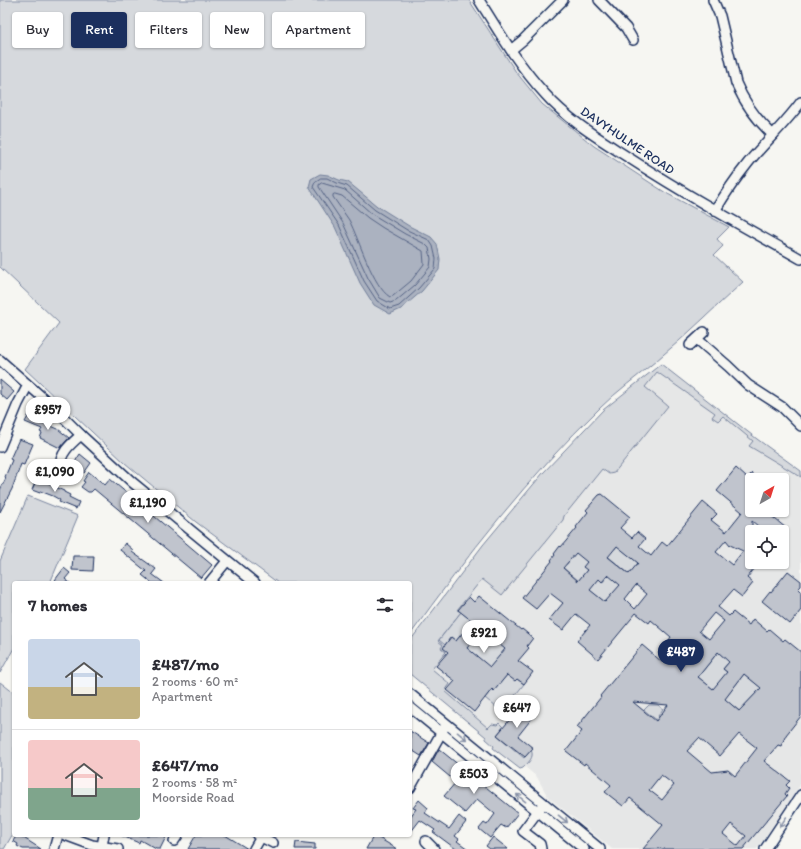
<!DOCTYPE html>
<meta charset="utf-8">
<style>
body{margin:0;font-family:Itim,sans-serif;background:#f2f2f3;color:#2b2b33;height:100vh;display:flex;flex-direction:column;font-size:15px;white-space:nowrap}
*{box-sizing:border-box;margin:0}
p{font-size:13px;color:#7c7c81}
.icon{flex:none;width:22px;height:22px;fill:none;stroke:currentColor;stroke-width:2;stroke-linecap:round;stroke-linejoin:round}
.map{position:relative;flex:1;overflow:hidden}
.panel{position:absolute;left:12px;top:581px;width:400px;height:256px;display:flex;flex-direction:column;background:#fff;border-radius:4px;box-shadow:0 1px 3px #0004}
.panel>*{flex:none}
.guide{position:absolute;left:12px;top:12px;width:400px;height:36px;display:flex;gap:8px}
.needle{width:26px;rotate:39deg}
.buttons{position:absolute;left:745px;top:473px;display:grid;gap:8px}
.buttons a{display:grid;place-items:center;width:44px;height:44px;border-radius:4px;background:#fff;box-shadow:0 1px 3px #0004;font-size:20px}
.price{position:absolute;translate:-50% -34px;padding:0 9px;border-radius:14px;background:#fff;color:#222;font-size:13px;line-height:26px;filter:drop-shadow(0 1px 2px #0008)}
.price::after{content:'';position:absolute;left:50%;top:24px;width:12px;height:9px;margin-left:-6px;background:inherit;clip-path:polygon(0 0,100% 0,50% 100%)}
.price.current{background:#1b2f5e;color:#fff}
ul{padding:0;list-style:none}
li{display:flex;align-items:center;gap:12px;height:100px;padding:0 16px}
li+li{border-top:1px solid #e1e1e2}
li span{display:grid;place-items:center;flex:none;width:112px;height:80px;border-radius:4px;color:#555}
li>.icon{margin-inline-start:auto}
span .icon{width:48px;height:48px;fill:#fffc;stroke-width:1}
li b{font-size:17px}
h2{display:flex;justify-content:space-between;align-items:center;height:48px;padding:0 16px;font-size:17px}
.chip{padding:0 14px;border-radius:4px;background:#fff;box-shadow:0 1px 3px #0004;font-size:14px;line-height:36px}
.chip.current{background:#1b2f5e;color:#fff}
.map>svg:first-child{display:block}
.built{fill:#e6e7e7;fill-rule:evenodd}
.green{fill:#d6d9dd;stroke:#78849e}
.water{fill:#abb2c0;stroke:#717e99}
.lines{fill:none;stroke-linecap:round;stroke-linejoin:round}
.shore{stroke:#556385;stroke-width:1}
.building{fill:#c0c4cd;stroke:#1b2f5e;fill-rule:evenodd}
.minor-casing{stroke:#1b2f5e;stroke-width:12}
.minor{stroke:#f6f6f2;stroke-width:9}
.oneway{stroke:#8892a8}
.labels{text-anchor:middle;stroke-width:3;stroke-linejoin:round;paint-order:stroke}
.street-label{font-size:13px;fill:#1b2f5e;stroke:#f6f6f2}
</style>
<div class="map">
<svg width="801" height="849" viewBox="0 0 801 849">
<rect width="100%" height="100%" fill="#f6f6f2"/>
<filter id="ink" filterUnits="userSpaceOnUse"><feTurbulence type="fractalNoise" baseFrequency=".025" numOctaves="2"/><feDisplacementMap in="SourceGraphic" scale="8" xChannelSelector="R" yChannelSelector="G"/><feConvolveMatrix kernelMatrix="1 2 1 2 8 2 1 2 1" color-interpolation-filters="sRGB"/></filter>
<g filter="url(#ink)">
<path class="built" d="M661,364L757,439L801,471V784L757,849H612L548,797L537,777L525,767L520,769L493,748L494,746L486,739V737L410,674V641L483,545L543,473L603,410ZM752,480H782V510H752ZM752,532H782V562H752Z"/>
<g class="green">
<path d="M0,0H469L516,72L542,104L594,146L666,193L729,227L717,239L723,246L714,255L743,282C714,308 686,336 656,361C637,377 617,391 600,408C529,476 467,556 410,635V583H278L196,522L125,463L25,369L59,323L0,267Z"/>
<path d="M661,364L757,439L801,471V477L749,446L753,441L723,416L718,421L712,417L715,413L657,372L645,387L668,406L614,473L609,474L602,469L564,516L563,520L502,595L482,579L457,610L461,612L438,641L443,645L441,648L446,652L432,669L450,684L445,691L488,728L492,724L497,725L499,723L503,727L497,735L524,758L531,750C535,757 528,763 523,768L520,769L493,748L494,746L486,739V737L410,674V641L483,545L543,473L603,410Z"/>
<path d="M28,496L78,516L50,583H14V648L0,673V561Z"/>
<path d="M614,543L638,563L637,564L641,567L633,577L605,554L616,548Z"/>
<path d="M577,549L587,562V570L579,581L561,566L567,564Z"/>
<path d="M613,569L614,580L617,583L620,579L624,582L609,598L606,603L587,588L599,579L603,582Z"/>
<path d="M461,612L472,621L456,641L451,637L445,645L439,640Z"/>
<path d="M483,629L491,638L506,649L490,669L466,649Z"/>
<path d="M718,652L731,663L727,664L723,669L728,673L714,690L698,677Z"/>
<path d="M744,674L764,690H759L742,708L741,712L724,699L727,696Z"/>
<path d="M507,675L517,679L524,684L502,712L485,698L492,689L494,690Z"/>
<path d="M0,682L14,693V832L4,849H0Z"/>
<path d="M649,705H658L663,709L658,716L666,723L664,726L644,710Z"/>
</g>
<path class="water" d="M320,174L328,175L339,180L348,182L377,206L409,226L431,237L437,244L440,259L439,270L422,291L401,309L390,314L374,305L360,283L335,227L309,187L311,179Z"/>
<g class="lines">
<g class="shore">
<path d="M321,178H327L337,183L347,186L375,210L407,230L429,240L433,246L436,259L435,269L419,288L399,306L390,309L377,301L364,281L339,225L313,187L315,182Z"/>
<path d="M322,183L345,190L372,214L405,234L425,244L429,248L431,259L430,267L415,285L396,301L390,303L380,298L368,278L343,223L319,187V185Z"/>
<path d="M335,194L342,196L368,218L383,228L423,251L424,264L411,281L393,296L390,297C373,287 359,239 349,220C344,212 338,205 333,197V195Z"/>
</g>
</g>
<g class="building">
<path d="M0,380L14,392L7,400L0,394Z"/>
<path d="M30,413L44,419L42,422L58,429L69,438L60,448L40,438L42,433L40,432L42,429L25,422Z"/>
<path d="M19,439L33,444L24,465L21,464L12,489L0,512V490L6,478L5,477L12,460L10,459Z"/>
<path d="M80,454L91,463L84,473L73,465Z"/>
<path d="M736,468L747,478L752,473V510H764L786,528L783,532H765L752,521V562L755,563L753,566L755,568L747,578L753,583L742,597L733,590L718,607L729,616L733,612L749,625L753,619L767,631L769,629L783,641L785,639L801,652V716L786,735L781,746L778,745L764,761L790,781L786,785L789,788L785,794L787,796L743,849H643L663,825L630,798L623,806L605,792L611,785L585,763L584,765L566,751L582,731L577,727L601,697L600,696L642,645L662,662L675,645L669,640L671,637L651,620L649,623L636,613L598,659L577,641L590,625L576,614L563,630L549,620L563,603L550,593L536,609L522,598L552,561L551,560L555,555L554,554L560,546L561,547L577,528L576,527L588,512L586,510L599,495L602,494L630,517L620,528L632,538L637,532L645,539L639,546L651,556L662,542L667,546L703,502L717,514L711,520L726,532L742,512L717,491ZM726,540L730,545L743,551L732,565L716,552ZM617,546L638,563L629,574L608,557ZM576,553L587,562L583,567L587,570L578,581L563,568ZM608,575L620,585L605,602L590,590L599,579L602,582ZM636,585L647,594L635,609L625,599ZM714,613L724,621L709,639L699,631ZM718,652L729,662L723,669L727,672L713,689L698,677ZM744,674L761,688L739,711L725,699ZM633,702L668,705L656,721ZM739,734L757,748L735,776L728,770L712,772L687,751L699,738L720,756ZM661,775L674,785L662,800L649,790ZM731,824L746,836L738,846L723,834Z"/>
<path d="M89,472L105,485L110,479L212,565L201,578L94,489L91,492H88L81,487L85,482L83,481Z"/>
<path d="M37,478L58,487L57,488L64,491V492L70,495L69,497L79,502L76,509L59,502L60,500L53,496L40,491V493L32,490Z"/>
<path d="M125,543L133,550L132,552L156,569L152,574L164,583H152L142,575L146,571L120,550Z"/>
<path d="M73,556H94L93,571L72,570Z"/>
<path d="M64,568L70,573L65,579L70,583H59L55,580Z"/>
<path d="M788,571L801,581V586L798,589L801,592V610L790,624L762,601L770,591L771,592Z"/>
<path d="M479,596L521,630L522,629L533,638L527,646L529,648L518,661L533,672L524,684L517,679L515,681L507,675L494,691L492,689L474,712L447,690L455,681L436,666L448,652L443,648L445,645L451,637L456,641L472,621L458,610L469,597L474,602ZM482,630L505,649L490,667L467,648Z"/>
<path d="M522,703L533,712L530,715L533,717L518,736L533,748L525,757L497,735L512,717L509,714L517,705L519,707Z"/>
<path d="M410,731L429,743L421,756L410,749Z"/>
<path d="M439,749L518,813L506,828L501,825L490,838L479,829L484,823L487,825L495,814L477,799L465,813L444,796L456,782L432,762Z"/>
<path d="M419,800L428,808L425,813L449,829L459,816L466,822L455,836L459,839L457,841L468,849H456L433,832L435,830L420,820L410,833V817L416,809L413,808Z"/>
<path d="M17,835H19L41,849H23L17,846L18,844L13,841Z"/>
<path d="M120,835H167L160,849H156L140,840L139,843Z"/>
<path d="M196,835H225L248,849H188Z"/>
<path d="M374,835L397,849H366Z"/>
<path d="M493,837L508,849H490L486,846Z"/>
<path d="M296,842L315,844V849H295Z"/>
</g>
<g class="lines">
<defs>
<g id="minor">
<path d="M479,0C499,32 519,66 545,94C568,120 598,138 626,156C683,193 742,226 801,259"/>
<path d="M599,0L626,28L633,40"/>
<path d="M713,0L720,16L736,83C744,102 758,121 773,135"/>
<path d="M511,50L523,40L563,0"/>
<path d="M715,211C725,194 736,178 748,163C765,142 785,124 801,102"/>
<path d="M697,339L728,366L748,385L782,407L801,426"/>
<path d="M690,345L704,332"/>
<path d="M0,360L51,405L81,435L132,482L255,583"/>
<path d="M0,447L18,404L28,385"/>
<path d="M68,478C65,475 62,471 61,467C58,454 73,442 81,435"/>
<path d="M209,583L227,561"/>
<path d="M410,694L600,849"/>
<path d="M410,707L584,849"/>
<path d="M410,788L444,728"/>
<path d="M541,807L523,831L540,844L541,849"/>
<path d="M65,835L92,845L118,849"/>
<path d="M257,835L273,843"/>
<path d="M174,841L178,835"/>
<path d="M426,841L434,849"/>
<path d="M102,846L104,835"/>
<path d="M54,849L58,835"/>
<path d="M254,849L261,837"/>
<path d="M765,849L801,795"/>
</g>
</defs>
<use href="#minor" class="minor-casing"/>
<use href="#minor" class="minor"/>
</g>
<defs><path id="oneway-shaft" d="M-6 0H5M1.5-3L5.5 0L1.5 3" fill="none" stroke-width="1.6" stroke-linecap="round" stroke-linejoin="round"/></defs>
<g class="oneway">
<use href="#oneway-shaft" transform="translate(462 736) rotate(39)"/>
<use href="#oneway-shaft" transform="translate(521 798) rotate(-141)"/>
<use href="#oneway-shaft" transform="translate(563 819) rotate(39)"/>
<use href="#oneway-shaft" transform="translate(783 822) rotate(124)"/>
</g>
</g>
<g class="labels">
<g class="street-label">
<text transform="translate(628 140) rotate(34)" y="5">DAVYHULME ROAD</text>
</g>
</g>
</svg>
<div class="buttons">
<a><svg class="needle" viewBox="-14 -14 28 28"><path d="M0-13l5 13h-10z" fill="#e53935"/><path d="M0 13l5-13h-10z" fill="#7c7c81"/></svg></a>
<a><svg class="icon" aria-label="locate" viewBox="0 0 24 24"><circle cx="12" cy="12" r="6"/><path d="M12 2v4M12 18v4M2 12h4M18 12h4"/></svg></a>
</div>
<b class="price" style="left:48px;top:431px">£957</b>
<b class="price" style="left:55px;top:493px">£1,090</b>
<b class="price" style="left:148px;top:524px">£1,190</b>
<b class="price" style="left:484px;top:654px">£921</b>
<b class="price current" style="left:681px;top:673px">£487</b>
<b class="price" style="left:517px;top:729px">£647</b>
<b class="price" style="left:474px;top:795px">£503</b>
<div class="guide">
<a class="chip">Buy</a>
<a class="chip current">Rent</a>
<a class="chip">Filters</a>
<a class="chip">New</a>
<a class="chip">Apartment</a>
</div>
<section class="panel">
<h2>7 homes<svg class="icon" aria-label="filters" viewBox="0 0 24 24"><path d="M4 7h16M4 17h16"/><circle cx="9" cy="7" r="2"/><circle cx="15" cy="17" r="2"/></svg></h2>
<ul>
<li><span style="background:linear-gradient(#c9d6e8 60%,#c2b280 0)"><svg class="icon" aria-label="home" viewBox="0 0 24 24"><path d="M3 11l9-7 9 7M6 9v11h12V9"/></svg></span><div><b>£487/mo</b><p>2 rooms · 60 m²</p><p>Apartment</p></div></li>
<li><span style="background:linear-gradient(#f6c9c9 60%,#7fa58c 0)"><svg class="icon" aria-label="home" viewBox="0 0 24 24"><path d="M3 11l9-7 9 7M6 9v11h12V9"/></svg></span><div><b>£647/mo</b><p>2 rooms · 58 m²</p><p>Moorside Road</p></div></li>
</ul>
</section>
</div>
